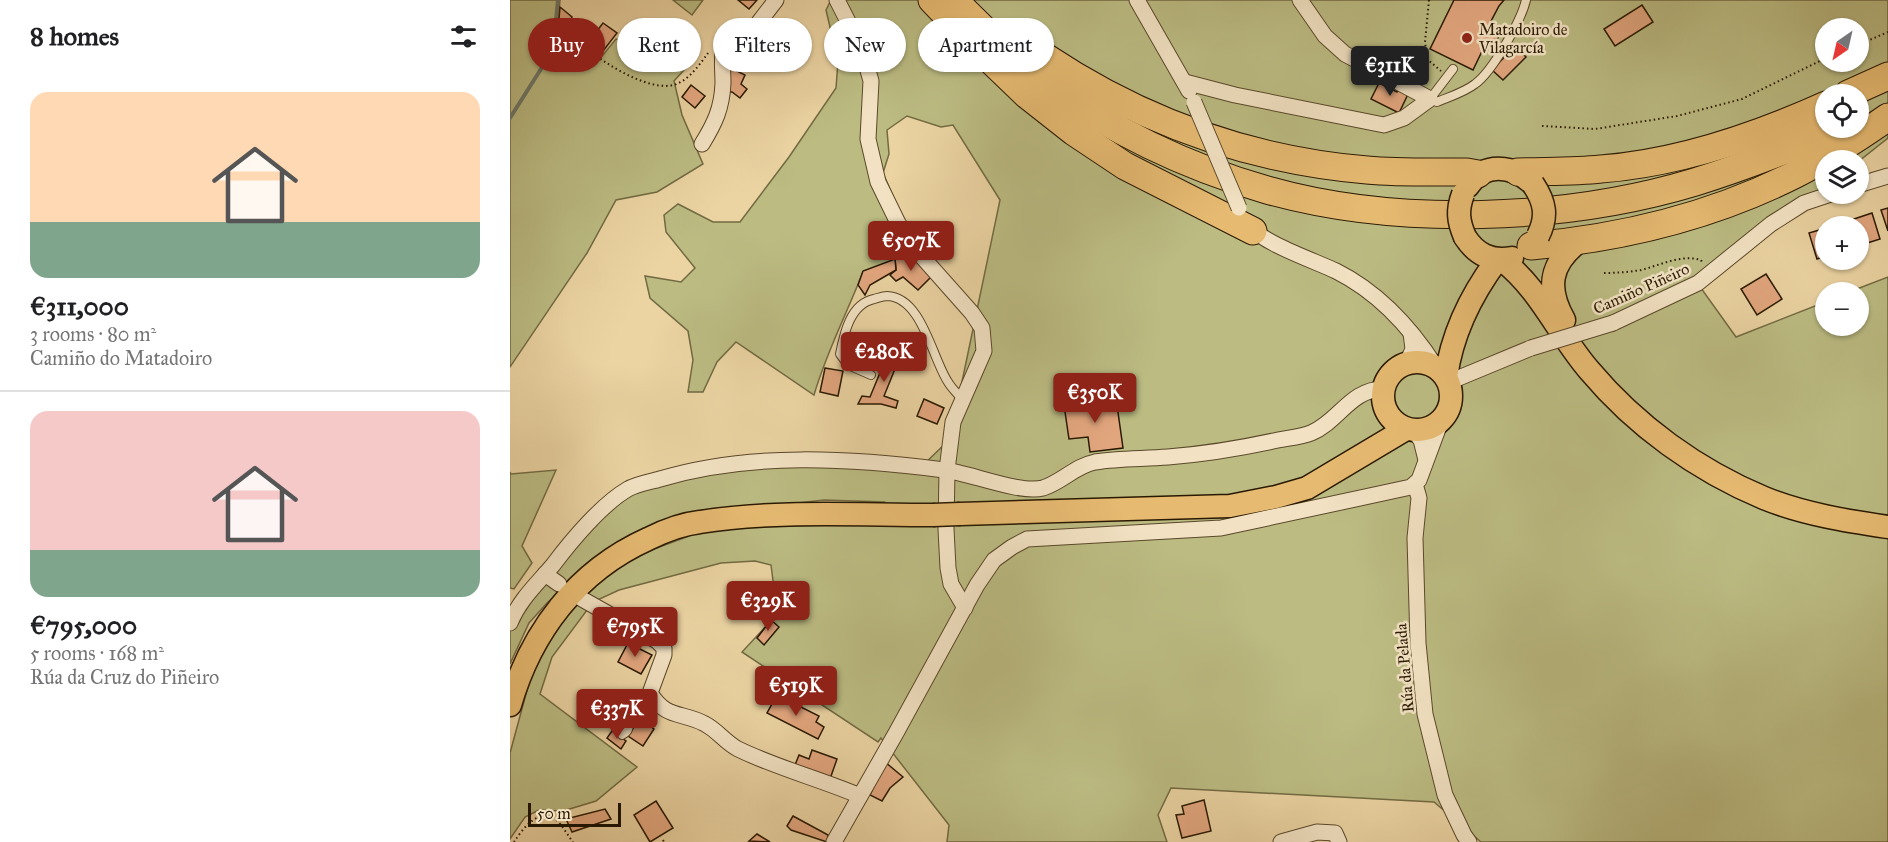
<!DOCTYPE html>
<meta charset="utf-8">
<style>
body{margin:0;font-family:"IM FELL Great Primer",serif;background:#f6f6f6;color:#202124;height:100vh;display:flex;flex-direction:column;font-size:22px;white-space:nowrap}
*{box-sizing:border-box;margin:0}
p{font-size:20px;color:#757577}
.icon{flex:none;width:33px;height:33px;fill:none;stroke:currentColor;stroke-width:2;stroke-linecap:round;stroke-linejoin:round}
.map{position:relative;flex:1;overflow:hidden}
.drawer{display:flex;flex-direction:column;background:#fff;width:510px}
.drawer>*{flex:none}
.guide{position:absolute;left:18px;top:18px;width:570px;height:54px;display:flex;gap:12px}
.needle{width:39px;rotate:214deg}
.buttons{position:absolute;left:1305px;top:18px;display:grid;gap:12px}
.buttons a{display:grid;place-items:center;width:54px;height:54px;border-radius:50%;background:#fff;box-shadow:0 2px 4px #0004;font-size:30px}
.scale{position:absolute;left:18px;bottom:15px;width:93px;box-sizing:border-box;padding-left:6px;border:3px solid #291902;border-top:0;font-size:16px;line-height:21px;white-space:nowrap;color:#291902;-webkit-text-stroke:4px #f2e2c3;paint-order:stroke}
.price{position:absolute;translate:-50% -51px;padding:0 14px;border-radius:6px;background:#8f2418;color:#fff;font-size:20px;line-height:39px;filter:drop-shadow(0 2px 3px #0008)}
.price::after{content:'';position:absolute;left:50%;top:36px;width:18px;height:14px;margin-left:-9px;background:inherit;clip-path:polygon(0 0,100% 0,50% 100%)}
.price.selected{background:#222;color:#fff}
ul{padding:0;list-style:none}
li{display:grid;align-content:center;gap:12px;height:318px;padding:0 30px}
li+li{border-top:2px solid #e0e0e0}
li span{display:grid;place-items:center;height:186px;border-radius:18px;color:#555}
li>.icon{margin-inline-start:auto}
span .icon{width:108px;height:108px;fill:#fffc;stroke-width:1}
li b{font-size:26px}
h2{display:flex;justify-content:space-between;align-items:center;height:72px;padding:0 30px;font-size:26px}
.chip{padding:0 21px;border-radius:27px;background:#fff;box-shadow:0 2px 4px #0004;font-size:21px;line-height:54px}
.chip.selected{background:#8f2418;color:#fff}
main{display:flex;flex:1;min-height:0}
.map>svg:first-child{display:block}
.green{fill:#bbbb82;stroke:#726a42;stroke-width:1.5;fill-rule:evenodd}
.lines{fill:none;stroke-linecap:round;stroke-linejoin:round}
.stream{stroke:#6d7769;stroke-width:4}
.building{fill:#e2a67e;stroke:#291902;stroke-width:1.5}
.lane-casing{stroke:#5a482a;stroke-width:10}
.street-casing{stroke:#5a482a;stroke-width:17}
.primary-casing{stroke:#291902;stroke-width:25}
.highway-casing{stroke:#291902;stroke-width:29}
.path{stroke:#291902;stroke-width:2;stroke-dasharray:1.5 3;stroke-linecap:butt}
.lane{stroke:#f2e2c3;stroke-width:8}
.street{stroke:#f2e2c3;stroke-width:15}
.primary{stroke:#e6ba71;stroke-width:22}
.highway{stroke:#e6ba71;stroke-width:27}
.street-bridge-casing{stroke:#5a482a;stroke-width:17;stroke-linecap:butt}
.primary-bridge-casing{stroke:#291902;stroke-width:25;stroke-linecap:butt}
.street-bridge{stroke:#f2e2c3;stroke-width:15}
.primary-bridge{stroke:#e6ba71;stroke-width:22}
.poi-dot{fill:#8f2418;stroke:#f2e2c3;stroke-width:2}
.labels{text-anchor:middle;stroke-width:5;stroke-linejoin:round;paint-order:stroke}
.poi-label{font-size:16px;fill:#291902;stroke:#f2e2c3;text-anchor:start}
.street-label{font-size:16px;fill:#291902;stroke:#f2e2c3}
</style>
<main>
<section class="drawer">
<h2>8 homes<svg class="icon" aria-label="filters" viewBox="0 0 24 24"><path d="M4 7h16M4 17h16"/><circle cx="9" cy="7" r="2"/><circle cx="15" cy="17" r="2"/></svg></h2>
<ul>
<li><span style="background:linear-gradient(#ffd9b3 70%,#7fa58c 0)"><svg class="icon" aria-label="home" viewBox="0 0 24 24"><path d="M3 11l9-7 9 7M6 9v11h12V9"/></svg></span><div><b>€311,000</b><p>3 rooms · 80 m²</p><p>Camiño do Matadoiro</p></div></li>
<li><span style="background:linear-gradient(#f6c9c9 75%,#7fa58c 0)"><svg class="icon" aria-label="home" viewBox="0 0 24 24"><path d="M3 11l9-7 9 7M6 9v11h12V9"/></svg></span><div><b>€795,000</b><p>5 rooms · 168 m²</p><p>Rúa da Cruz do Piñeiro</p></div></li>
</ul>
</section>
<div class="map">
<svg width="1378" height="842" viewBox="0 0 1378 842">
<rect width="100%" height="100%" fill="#ebd3a2"/>
<filter id="stains"><feTurbulence type="fractalNoise" baseFrequency=".00333" numOctaves="4"/><feColorMatrix values="0 0 0 0 .2 0 0 0 0 .09 0 0 0 0 .02 0 0 0 .5 -.17"/></filter>
<radialGradient id="worn" r=".72"><stop offset=".6" stop-color="#630" stop-opacity="0"/><stop offset="1" stop-color="#630" stop-opacity=".3"/></radialGradient>
<g class="green">
<path d="M0,0H50L47,34L84,66L106,39L185,58L164,81L172,115L193,164L147,192L106,200L77,253L0,367Z"/>
<path d="M163,0H193L182,15Z"/>
<path d="M321,0H1378V138L1349,161L1316,160L1315,186L1188,284L1226,337L1315,302L1316,326H1348V292H1339L1378,277V842H971L924,802L661,788L648,815L657,842H437L439,825L371,738L368,742L232,652L271,610L266,604L261,565L245,561L211,563L109,590L83,602L42,657L30,694L127,767L86,801L53,811L29,810L15,817L0,839V753L20,679L38,640L70,599L97,573L133,553L190,532L243,527L350,524L374,502L314,500L211,512L68,576L37,603L19,623L0,664V624L84,517L139,478L314,461L409,469L440,439L490,200L443,125L431,127L397,116L377,130L379,154L373,173L407,251L353,272C337,313 316,353 304,395L226,342L207,362L193,392H178L183,360L178,331L140,298L135,276L171,282L185,268L156,232L154,215L168,204L203,222H230L279,157L326,88L328,61L316,10ZM1316,28H1348V62H1316ZM1316,94H1348V128H1316Z"/>
<path d="M46,470L12,546L22,563L4,589L0,588V472L1,474Z"/>
</g>
<g class="lines">
<path class="stream" d="M0,118L43,50L48,0"/>
</g>
<g class="building">
<path d="M228,0H247L239,9Z"/>
<path d="M944,0H994L989,6L979,25L991,31L983,49L975,45L963,70L920,49Z"/>
<path d="M1132,5L1143,22L1105,46L1094,29Z"/>
<path d="M50,7L62,17L58,24L49,19Z"/>
<path d="M93,23L107,33L90,55L77,44Z"/>
<path d="M248,35L263,45L246,70L231,60Z"/>
<path d="M230,41L233,44L227,55L230,58L225,65L214,58L225,42Z"/>
<path d="M1005,46L1016,57L993,80L982,70Z"/>
<path d="M217,66L235,75L231,84L237,89L230,98L222,92H215Z"/>
<path d="M869,83L887,92L889,87L899,92L889,113L861,99Z"/>
<path d="M181,85L195,96L185,108L172,97Z"/>
<path d="M1378,208V231L1371,210Z"/>
<path d="M1362,213L1370,239L1348,246V226H1337L1335,222Z"/>
<path d="M1316,228V256L1307,259L1299,233Z"/>
<path d="M399,254L422,276L408,290L393,277L386,281L380,275L386,270L385,259Z"/>
<path d="M385,259L386,270L360,285L355,295L348,285L353,271Z"/>
<path d="M1256,274L1272,299L1247,315L1231,289Z"/>
<path d="M379,351L391,354L374,396L388,401L386,408L371,404H348L352,396L360,397Z"/>
<path d="M315,368L333,371L328,396L310,392Z"/>
<path d="M606,398L613,448L580,452L578,437L559,439L554,405Z"/>
<path d="M414,399L434,408L427,424L407,416Z"/>
<path d="M261,620L269,627L254,645L247,638Z"/>
<path d="M118,643L142,655L131,674L108,662Z"/>
<path d="M267,695L309,716L306,722L314,727L308,739L257,713Z"/>
<path d="M114,704L122,712L109,721L103,714Z"/>
<path d="M129,719L144,729L133,746L118,736Z"/>
<path d="M102,731L116,741L111,749L97,738Z"/>
<path d="M302,750L327,759L320,779L285,765L289,755L299,759Z"/>
<path d="M375,762L393,777L380,788L372,801L360,795Z"/>
<path d="M694,800L701,831L672,838L666,815L674,814L672,806Z"/>
<path d="M146,801L163,828L140,842L124,815Z"/>
<path d="M95,809L101,819L62,832L56,819Z"/>
<path d="M283,816L318,835L317,842L281,830L277,826Z"/>
<path d="M247,834L260,842L239,841Z"/>
</g>
<g class="lines">
<defs>
<g id="lane">
<path d="M943,69L920,99L927,102C939,97 955,92 965,84C982,72 1011,21 1016,0"/>
<path d="M361,375L338,365L330,354C334,334 340,304 364,299C368,298 373,296 377,296C412,297 422,358 438,382C442,389 448,394 453,400"/>
<path d="M119,722C119,729 118,732 112,735L106,728L108,725L119,722L142,704L148,705"/>
</g>
<g id="street">
<path d="M327,0L352,49L361,81L358,139L368,182L388,223L407,251L462,313L472,328L474,351L443,422L437,470L436,529L438,568L441,584L455,608"/>
<path d="M627,0L679,91"/>
<path d="M675,82L725,95L874,125L894,118L920,99L835,54L815,36L790,0"/>
<path d="M192,144C205,123 212,108 213,83C213,70 211,58 214,45L246,26L266,0"/>
<path d="M1348,185L1378,176"/>
<path d="M740,226C752,243 805,261 826,271C868,292 901,328 926,367"/>
<path d="M1103,323L1188,283L1261,224L1294,203L1321,194"/>
<path d="M897,363L903,349L901,333"/>
<path d="M939,382L1021,348"/>
<path d="M903,430L911,440L916,460"/>
<path d="M905,484L909,498L905,538L908,643L915,714L935,795L954,835L959,842"/>
<path d="M35,574L49,584"/>
<path d="M72,599L147,641L154,648V655L140,693C157,720 171,711 195,724C207,730 216,743 228,749C267,768 310,779 350,796"/>
<path d="M0,623C10,599 27,584 43,565C61,541 92,504 118,489C127,484 140,482 150,479C240,452 341,458 434,470C460,473 510,494 533,488C552,482 565,466 585,462C609,458 633,459 658,457C695,454 732,448 768,440C778,438 791,437 801,433C828,422 841,389 873,389"/>
<path d="M324,842L386,733L467,585L484,560L502,547L517,539L711,528L901,487L909,480L912,472L931,421"/>
<path d="M771,842L807,832L825,833L829,842"/>
</g>
<g id="primary">
<path d="M958,186C974,162 1002,165 1022,183"/>
<path d="M955,237C966,254 981,262 1002,258"/>
<path d="M992,260C1030,289 1048,334 1079,370C1126,426 1187,470 1254,498C1293,514 1337,521 1378,527"/>
<path d="M1054,320C1036,288 1040,264 1068,242"/>
<circle cx="907" cy="396" r="34"/>
<path d="M936,377C942,333 961,295 987,260"/>
<path d="M450,514L720,506L766,497L797,488L896,429"/>
<path d="M0,705C21,632 67,571 138,539C154,531 172,524 190,522C266,510 346,515 423,515"/>
</g>
<g id="highway">
<path d="M422,0L465,45L517,95L564,132L615,166L743,231"/>
<path d="M444,0C472,28 501,57 533,81C600,130 677,167 757,190C888,227 1056,221 1185,182C1234,167 1282,148 1329,128"/>
<path d="M504,35C608,112 727,159 857,170C890,173 924,172 957,172L968,174"/>
<path d="M1338,94L1378,76"/>
<path d="M1008,172C1036,171 1064,172 1091,169C1169,163 1245,137 1316,105"/>
<path d="M1021,246C1112,238 1202,216 1284,175C1317,158 1348,138 1378,117"/>
</g>
</defs>
<use href="#lane" class="lane-casing"/>
<use href="#street" class="street-casing"/>
<use href="#primary" class="primary-casing"/>
<use href="#highway" class="highway-casing"/>
<g class="path">
<path d="M919,0L915,42L917,59L931,71"/>
<path d="M55,31C76,51 139,98 169,83C181,77 190,64 198,53"/>
<path d="M1348,45L1378,32"/>
<path d="M1032,126L1085,129L1167,116L1232,99L1316,58"/>
<path d="M1094,273C1107,273 1119,272 1131,270C1151,265 1171,254 1191,260L1192,262"/>
<path d="M153,840L154,842"/>
<path d="M4,842C12,830 27,808 45,819C52,824 58,836 63,842"/>
</g>
<use href="#lane" class="lane"/>
<use href="#street" class="street"/>
<use href="#primary" class="primary"/>
<use href="#highway" class="highway"/>
<defs>
<g id="street-bridge">
<path d="M684,102L729,208"/>
<path d="M1021,348L1103,323"/>
</g>
<g id="primary-bridge">
<path d="M1023,184C1035,202 1038,216 1028,236"/>
<path d="M953,194C947,210 948,221 955,237"/>
<path d="M423,515L450,514"/>
</g>
</defs>
<use href="#street-bridge" class="street-bridge-casing"/>
<use href="#primary-bridge" class="primary-bridge-casing"/>
<use href="#street-bridge" class="street-bridge"/>
<use href="#primary-bridge" class="primary-bridge"/>
</g>
<circle class="poi-dot" cx="957" cy="38" r="6"/>
<g class="labels">
<g class="poi-label">
<text x="969" y="35">Matadoiro de<tspan x="969" dy="18">Vilagarcía</tspan></text>
</g>
<g class="street-label">
<text transform="translate(1131 288) rotate(-24)" y="6">Camiño Piñeiro</text>
<text transform="translate(894 668) rotate(-95)" y="6">Rúa da Pelada</text>
</g>
</g>
<rect width="100%" height="100%" filter="url(#stains)"/>
<rect width="100%" height="100%" fill="url(#worn)"/>
</svg>
<div class="buttons">
<a><svg class="needle" viewBox="-14 -14 28 28"><path d="M0-13l5 13h-10z" fill="#e53935"/><path d="M0 13l5-13h-10z" fill="#757577"/></svg></a>
<a><svg class="icon" aria-label="locate" viewBox="0 0 24 24"><circle cx="12" cy="12" r="6"/><path d="M12 2v4M12 18v4M2 12h4M18 12h4"/></svg></a>
<a><svg class="icon" aria-label="layers" viewBox="0 0 24 24"><path d="M12 4l9 5-9 5-9-5zM3 14l9 5 9-5"/></svg></a>
<a>+</a>
<a>−</a>
</div>
<div class="scale">50 m</div>
<b class="price selected" style="left:880px;top:97px">€311K</b>
<b class="price" style="left:401px;top:272px">€507K</b>
<b class="price" style="left:374px;top:383px">€280K</b>
<b class="price" style="left:585px;top:424px">€350K</b>
<b class="price" style="left:258px;top:632px">€329K</b>
<b class="price" style="left:125px;top:658px">€795K</b>
<b class="price" style="left:286px;top:717px">€519K</b>
<b class="price" style="left:107px;top:740px">€337K</b>
<div class="guide">
<a class="chip selected">Buy</a>
<a class="chip">Rent</a>
<a class="chip">Filters</a>
<a class="chip">New</a>
<a class="chip">Apartment</a>
</div>
</div>
</main>
